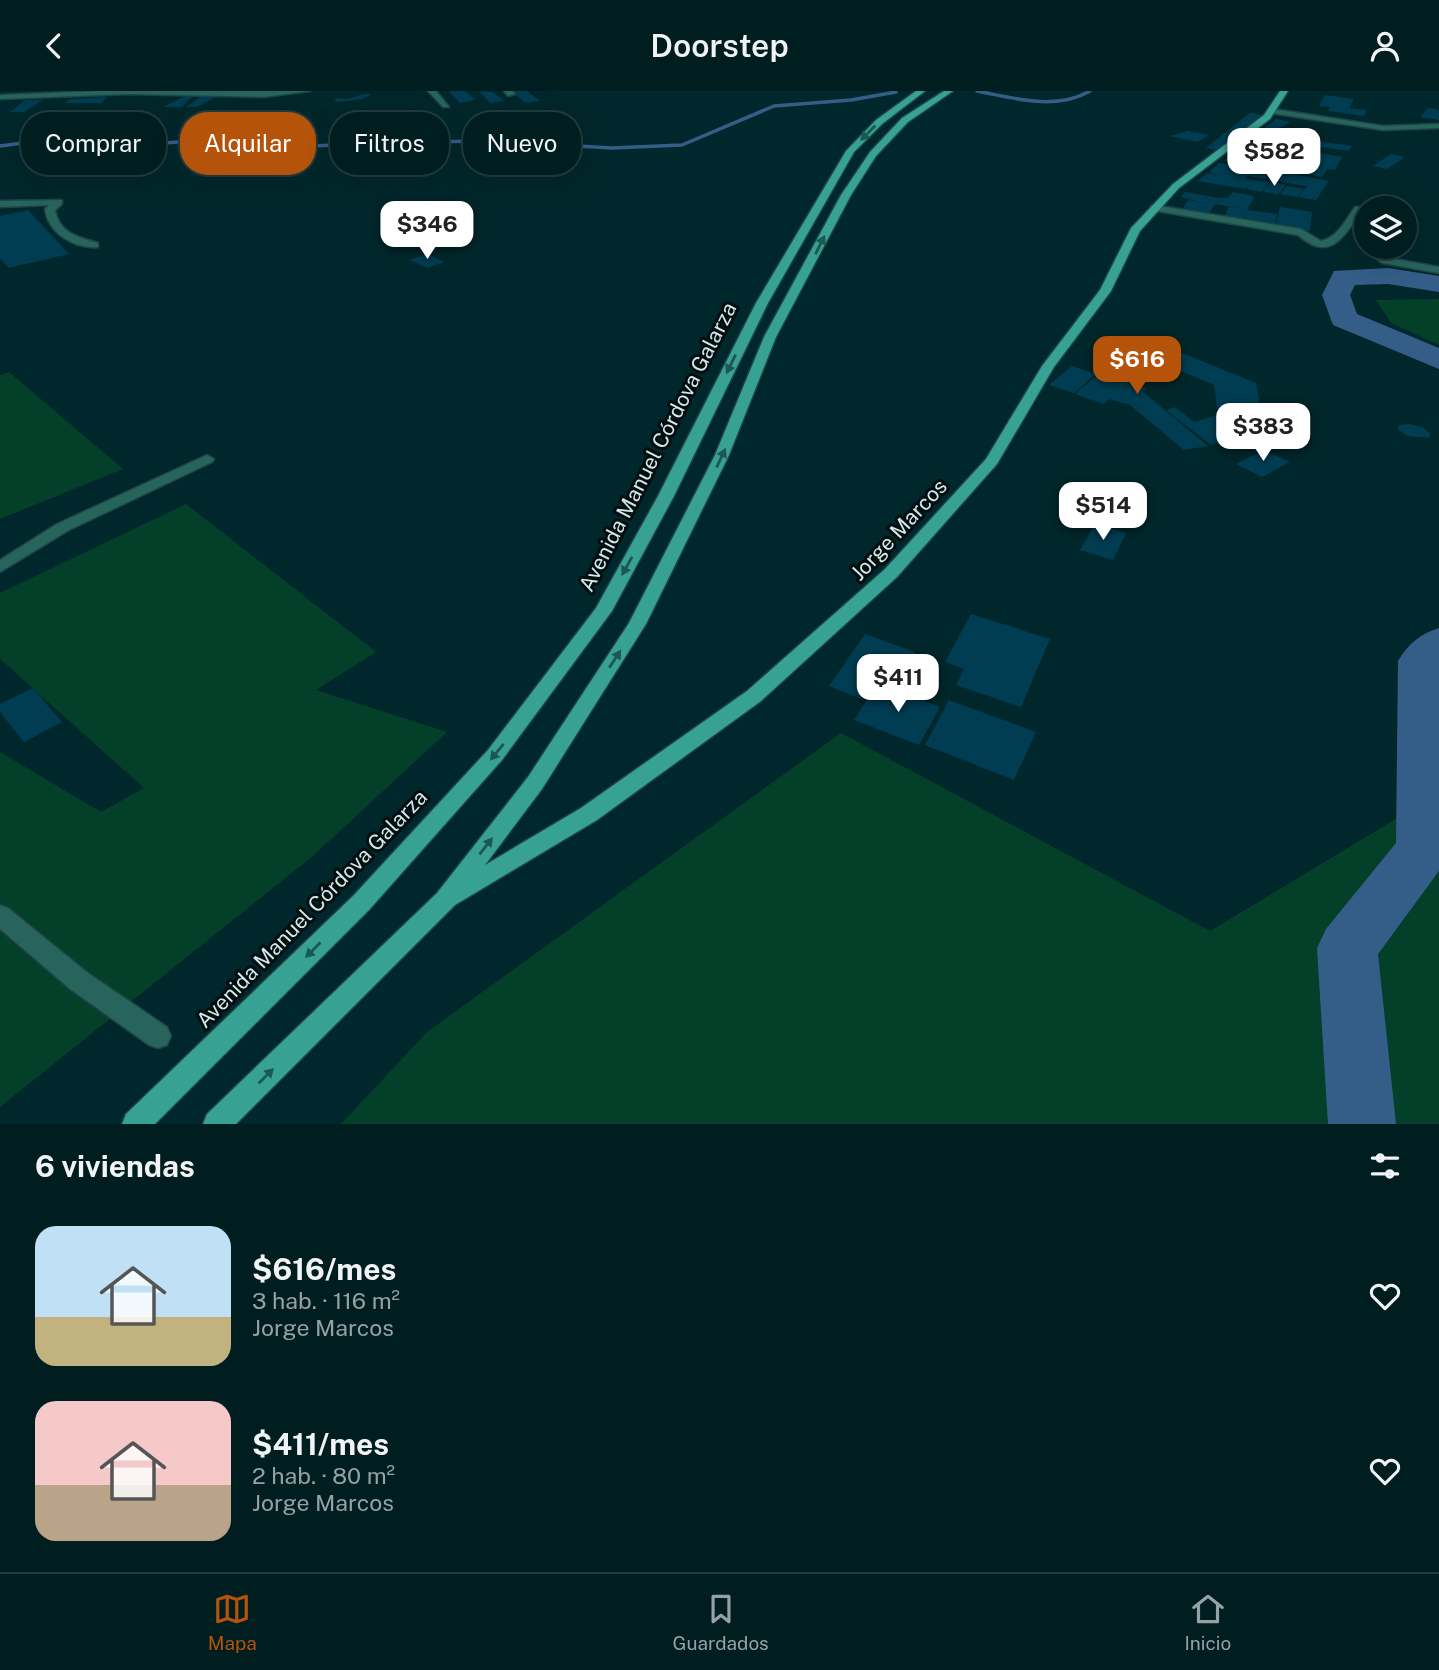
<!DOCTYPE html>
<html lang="es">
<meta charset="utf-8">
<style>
body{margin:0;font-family:"Public Sans",sans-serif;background:#0e2a2d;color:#f1f3f6;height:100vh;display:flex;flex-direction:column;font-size:26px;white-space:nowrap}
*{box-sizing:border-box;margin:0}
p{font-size:23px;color:#95a2a5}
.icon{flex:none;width:38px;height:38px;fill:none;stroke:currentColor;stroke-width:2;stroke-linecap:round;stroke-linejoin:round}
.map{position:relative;height:1033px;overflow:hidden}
.sheet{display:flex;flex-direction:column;background:#001d20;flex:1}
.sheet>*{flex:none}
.hud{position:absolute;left:21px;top:21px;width:700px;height:63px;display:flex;gap:14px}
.controls{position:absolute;left:1354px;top:105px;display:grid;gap:14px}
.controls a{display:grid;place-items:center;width:63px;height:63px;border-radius:50%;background:#001d20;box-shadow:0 7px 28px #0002,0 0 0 2px #223b3e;font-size:35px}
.price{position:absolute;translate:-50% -60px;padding:0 16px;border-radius:14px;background:#fff;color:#222;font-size:23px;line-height:46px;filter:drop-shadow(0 2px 4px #0008)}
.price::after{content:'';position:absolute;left:50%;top:42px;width:21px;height:16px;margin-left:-10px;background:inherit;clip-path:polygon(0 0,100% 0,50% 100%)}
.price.active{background:#b45309;color:#fff}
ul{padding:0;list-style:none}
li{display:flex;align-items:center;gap:21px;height:175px;padding:0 35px}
li span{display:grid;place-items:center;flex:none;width:196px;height:140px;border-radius:21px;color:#555}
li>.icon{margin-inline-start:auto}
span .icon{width:84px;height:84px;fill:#fffc;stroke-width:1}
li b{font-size:30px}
h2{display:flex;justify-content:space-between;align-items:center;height:84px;padding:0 35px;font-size:30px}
.pill{padding:0 24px;border-radius:28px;background:#001d20;box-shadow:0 7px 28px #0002,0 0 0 2px #223b3e;font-size:24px;line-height:63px}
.pill.active{background:#b45309;color:#fff}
header{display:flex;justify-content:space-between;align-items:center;height:91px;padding:0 35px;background:#001d20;font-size:32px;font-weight:600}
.tabs{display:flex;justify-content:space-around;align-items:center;height:98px;border-top:2px solid #223b3e;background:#001d20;font-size:19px;color:#95a2a5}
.tabs a{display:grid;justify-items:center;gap:4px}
.tabs .active{color:#b45309}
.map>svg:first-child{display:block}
.green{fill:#044029}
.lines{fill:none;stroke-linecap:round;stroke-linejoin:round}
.stream{stroke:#345e88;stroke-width:3.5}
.river{fill:#345e88;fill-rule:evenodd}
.building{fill:#003d52}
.minor-casing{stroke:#1e4246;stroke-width:3}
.major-casing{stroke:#1e4246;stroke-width:3}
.minor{fill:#26645c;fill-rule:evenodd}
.major{fill:#37a194;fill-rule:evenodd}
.oneway{fill:#1c5852}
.labels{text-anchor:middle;stroke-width:6;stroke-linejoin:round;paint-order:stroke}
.street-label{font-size:21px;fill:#d5e9ec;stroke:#020e0f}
</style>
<header><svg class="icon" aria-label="back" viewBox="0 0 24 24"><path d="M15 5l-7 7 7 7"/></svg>Doorstep<svg class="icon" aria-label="person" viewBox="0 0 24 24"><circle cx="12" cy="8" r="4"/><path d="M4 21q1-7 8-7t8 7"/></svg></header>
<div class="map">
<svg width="1439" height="1033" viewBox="0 0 1439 1033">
<rect width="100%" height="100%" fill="#00272b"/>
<g class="green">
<path d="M1439,208V254L1391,232L1376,209Z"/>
<path d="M9,281L123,378L0,428V284Z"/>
<path d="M186,413L376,561L316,599L447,641L314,764L0,1016V661L101,721L144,697L0,568V502Z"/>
<path d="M841,642L1210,840L1439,702V1033H341L427,941Z"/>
</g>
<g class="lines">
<g class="stream">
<path d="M977,0C1013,7 1056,20 1090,0"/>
<path d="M0,55L30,51L135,54L193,50L254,62L287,56L410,51L490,50L612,57L682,54L774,15L851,9L896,1"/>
</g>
<g class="river">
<path d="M1388,177L1439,185V201L1388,193L1355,194L1350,204L1357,223L1439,257V278L1333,234L1322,204L1334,180Z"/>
<path d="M1439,537V780L1378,863L1396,1033H1328L1317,857L1326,838L1396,752L1398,570C1408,553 1420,543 1439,537Z"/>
</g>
</g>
<g class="building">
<path d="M449,0H465L475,9L460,12Z"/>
<path d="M479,0L493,1L504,10L490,12Z"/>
<path d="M511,0H527L540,10L526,12Z"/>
<path d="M363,3H372L362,8L347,10L336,11L335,7L348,8Z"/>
<path d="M1325,4L1354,8L1349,17L1367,19L1364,25L1328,20L1330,16L1319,15Z"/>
<path d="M107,6L102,12H65L70,8Z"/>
<path d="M183,6H192L182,16H163Z"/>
<path d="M200,6H216L197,16H186Z"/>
<path d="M26,9H43L24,21H10Z"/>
<path d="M1428,17L1439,19V29L1420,26Z"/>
<path d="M1250,22L1263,24L1216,59L1206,57Z"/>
<path d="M1276,28L1291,31L1271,41L1262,39Z"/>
<path d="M1188,40L1209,44L1197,51L1169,45Z"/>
<path d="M1266,41L1269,42L1289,45L1286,48L1274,46L1268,52L1250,48L1255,44L1262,45Z"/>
<path d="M1308,49L1352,55L1349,60L1314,55L1315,53L1306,52Z"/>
<path d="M1245,50L1270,53L1267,59L1303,64L1300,69L1273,64L1269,70L1295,73L1291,81L1260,76L1262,74L1224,70L1229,64L1241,66L1232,63L1238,58L1246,61L1259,62L1248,60L1250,56L1241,55Z"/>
<path d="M1314,61L1342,66L1335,79L1327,78L1323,86L1292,81L1306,64L1311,65Z"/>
<path d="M1391,63L1405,66L1387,78L1373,75Z"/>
<path d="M1219,72L1272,80L1266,88L1248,85L1246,88L1269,91L1261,101L1247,98L1251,92L1246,98L1197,90L1208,82L1219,84L1209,81Z"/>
<path d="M1273,80L1309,86L1329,90L1316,109L1298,106L1307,95L1268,89Z"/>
<path d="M1270,91L1286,94L1278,104L1262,100Z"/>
<path d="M1287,95L1303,98L1297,106L1280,103Z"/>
<path d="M1185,101L1219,107H1228L1233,101L1254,105L1243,129L1225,126L1228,116L1239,117L1215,113L1208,124L1182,119L1188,109L1208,113L1181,106Z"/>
<path d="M1280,116L1312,121L1310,140L1276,135Z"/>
<path d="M28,119L69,163L9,177L0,167V125Z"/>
<path d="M1247,119L1277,123L1275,134L1244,129Z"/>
<path d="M427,163L444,171L427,177L410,169Z"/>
<path d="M1167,256L1256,292L1264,338L1211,354L1166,319L1175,316L1194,331L1218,324L1214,294L1148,266Z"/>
<path d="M1127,258L1142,262L1139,265L1161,272L1137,294L1147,297L1143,301L1208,355L1184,359L1130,314L1109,308L1104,313L1075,303Z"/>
<path d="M1072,275L1096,283L1074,302L1049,294Z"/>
<path d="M1409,333L1422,336L1430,342L1429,347L1408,345L1398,339L1399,334Z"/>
<path d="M1264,359L1290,371L1262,386L1236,373Z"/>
<path d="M1095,433L1126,442L1113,469L1080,459Z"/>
<path d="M971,523L1050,548L1021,616L956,594L964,578L945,571Z"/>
<path d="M865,543L915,561L895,594L875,587L861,608L829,595Z"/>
<path d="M878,592L940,616L919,654L854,629Z"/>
<path d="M33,597L62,631L24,651L0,621V613Z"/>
<path d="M949,609L1036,641L1014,689L925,654Z"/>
</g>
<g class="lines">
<defs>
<g id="minor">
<path d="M97,0H310L264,6L130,3L0,8V4Z"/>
<path d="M428,0H436L449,16H443Z"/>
<path d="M504,0H512L515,3L508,5Z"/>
<path d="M1273,18L1383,35L1439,33V37L1383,39L1270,22Z"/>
<path d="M62,109V113L55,119C59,142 78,146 98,152V156C74,158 48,142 45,118L49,114L0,116V110Z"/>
<path d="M1154,114L1301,138L1321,150C1337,147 1346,129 1355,116H1361L1367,120V128L1359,124C1341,150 1328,170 1298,144L1151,119V115Z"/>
<path d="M1375,156H1385L1386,166L1389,167L1439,176V182L1382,172L1376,167Z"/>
<path d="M207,364L214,368L212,371L69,439L0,481V469L57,433Z"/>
<path d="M0,814L8,817L88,882L167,936L171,945L167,954L158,957L149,954L70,898L0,838Z"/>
</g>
<g id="major">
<path d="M916,0H925L882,33L854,61L768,212L674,405L612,520L502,669L369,819L155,1033H122L126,1023L353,805L488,659L596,517L658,405L756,212L846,60L876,29Z"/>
<path d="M944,0H953L908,31L876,65L851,104L776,246L729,364L646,533L542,698L485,774L581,717L747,600L885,478L986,368L1042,275L1100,199L1131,137L1173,93L1264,24L1280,0H1288L1270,28L1179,97L1140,140L1111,200L1054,276L997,373L897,486L761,610L597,729L455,814L236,1033H203L207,1023L437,802L528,686L629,532L715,364L764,246L841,104L870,61L902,27Z"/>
</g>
</defs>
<use href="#minor" class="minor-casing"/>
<use href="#major" class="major-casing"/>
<use href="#minor" class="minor"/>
<use href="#major" class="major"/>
</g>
<defs><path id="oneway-solid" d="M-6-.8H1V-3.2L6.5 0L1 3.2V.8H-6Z" transform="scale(1.75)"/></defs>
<g class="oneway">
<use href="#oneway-solid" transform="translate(868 42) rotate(135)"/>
<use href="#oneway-solid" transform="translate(820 154) rotate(-64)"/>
<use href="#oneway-solid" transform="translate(731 273) rotate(116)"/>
<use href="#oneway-solid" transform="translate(721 367) rotate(-65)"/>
<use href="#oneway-solid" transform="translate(627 475) rotate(119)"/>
<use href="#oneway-solid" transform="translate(615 568) rotate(-57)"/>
<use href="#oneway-solid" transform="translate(497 661) rotate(129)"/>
<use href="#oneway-solid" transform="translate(486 755) rotate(-52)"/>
<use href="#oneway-solid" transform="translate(313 859) rotate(135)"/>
<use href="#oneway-solid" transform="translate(266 985) rotate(-45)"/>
</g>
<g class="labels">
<g class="street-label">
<text transform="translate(658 356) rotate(-63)" y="7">Avenida Manuel Córdova Galarza</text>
<text transform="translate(899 439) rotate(-47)" y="7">Jorge Marcos</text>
<text transform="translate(312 818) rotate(-46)" y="7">Avenida Manuel Córdova Galarza</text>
</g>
</g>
</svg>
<div class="controls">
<a><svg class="icon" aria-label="layers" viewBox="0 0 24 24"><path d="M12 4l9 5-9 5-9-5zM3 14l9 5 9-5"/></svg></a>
</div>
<b class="price" style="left:1274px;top:97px">$582</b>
<b class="price" style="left:427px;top:170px">$346</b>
<b class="price active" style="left:1137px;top:305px">$616</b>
<b class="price" style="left:1263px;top:372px">$383</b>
<b class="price" style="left:1103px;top:451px">$514</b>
<b class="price" style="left:898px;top:623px">$411</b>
<div class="hud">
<a class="pill">Comprar</a>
<a class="pill active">Alquilar</a>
<a class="pill">Filtros</a>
<a class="pill">Nuevo</a>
</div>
</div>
<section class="sheet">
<h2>6 viviendas<svg class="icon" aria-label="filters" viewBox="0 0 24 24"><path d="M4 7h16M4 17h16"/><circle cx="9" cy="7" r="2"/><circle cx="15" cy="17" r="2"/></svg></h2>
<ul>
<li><span style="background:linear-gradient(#bfe0f5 65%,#c2b280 0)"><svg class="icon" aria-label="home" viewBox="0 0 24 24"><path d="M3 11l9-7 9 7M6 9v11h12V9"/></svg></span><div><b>$616/mes</b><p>3 hab. · 116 m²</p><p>Jorge Marcos</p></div><svg class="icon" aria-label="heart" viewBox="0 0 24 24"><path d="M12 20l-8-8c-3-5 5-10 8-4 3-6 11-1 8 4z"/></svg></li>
<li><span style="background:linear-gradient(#f6c9c9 60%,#b9a48a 0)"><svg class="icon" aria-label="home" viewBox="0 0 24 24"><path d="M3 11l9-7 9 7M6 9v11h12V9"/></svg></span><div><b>$411/mes</b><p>2 hab. · 80 m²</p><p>Jorge Marcos</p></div><svg class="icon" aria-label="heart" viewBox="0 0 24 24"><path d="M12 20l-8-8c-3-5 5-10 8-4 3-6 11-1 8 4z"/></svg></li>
</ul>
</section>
<nav class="tabs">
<a class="active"><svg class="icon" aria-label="map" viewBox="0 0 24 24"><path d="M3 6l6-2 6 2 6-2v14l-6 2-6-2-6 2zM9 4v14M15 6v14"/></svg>Mapa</a>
<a><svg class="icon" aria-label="saved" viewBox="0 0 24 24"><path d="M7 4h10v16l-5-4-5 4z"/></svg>Guardados</a>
<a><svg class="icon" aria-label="home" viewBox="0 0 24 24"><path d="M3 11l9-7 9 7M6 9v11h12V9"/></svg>Inicio</a>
</nav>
